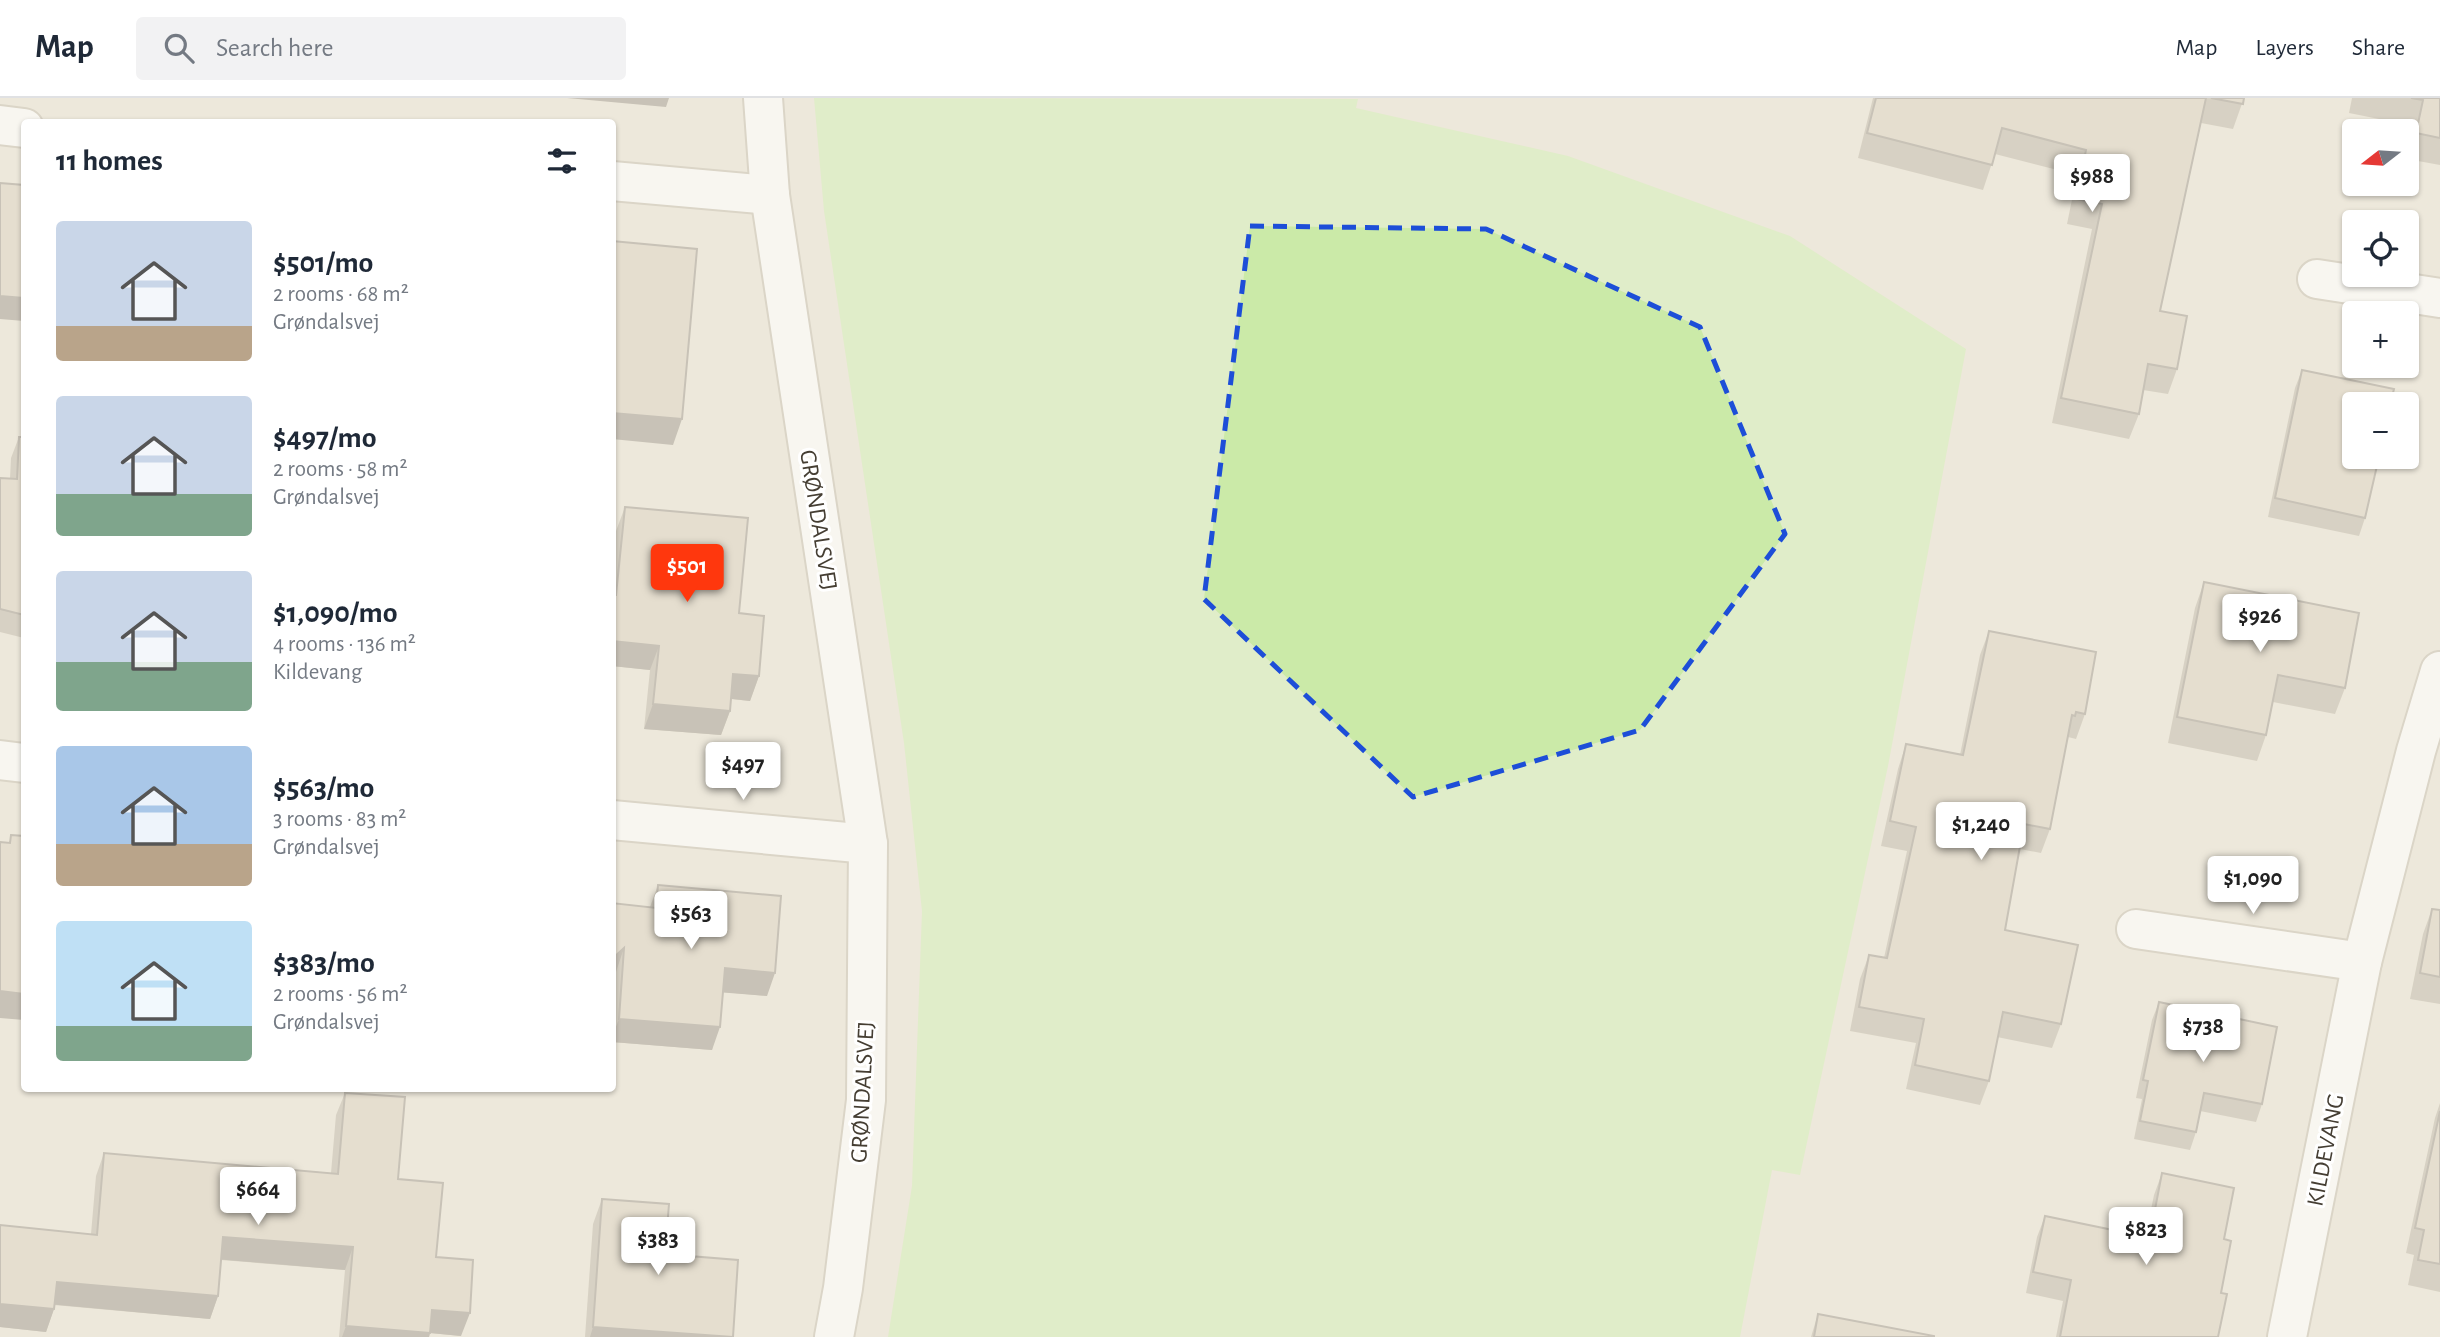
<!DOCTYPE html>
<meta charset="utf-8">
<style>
body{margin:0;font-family:"Alegreya Sans",sans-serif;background:#f2f2f3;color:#1f2937;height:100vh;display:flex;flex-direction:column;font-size:26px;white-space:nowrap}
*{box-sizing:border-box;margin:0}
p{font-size:23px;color:#747a83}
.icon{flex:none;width:38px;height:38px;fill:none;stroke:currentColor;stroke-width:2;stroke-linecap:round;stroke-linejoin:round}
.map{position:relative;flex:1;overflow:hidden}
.panel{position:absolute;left:21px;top:21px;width:595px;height:973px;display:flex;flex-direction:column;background:#fff;border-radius:7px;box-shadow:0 2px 5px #0004}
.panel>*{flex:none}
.needle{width:46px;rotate:253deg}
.tools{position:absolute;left:2342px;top:21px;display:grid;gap:14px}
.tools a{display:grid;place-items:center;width:77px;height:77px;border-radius:7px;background:#fff;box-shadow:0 2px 5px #0004;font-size:35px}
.price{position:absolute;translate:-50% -60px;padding:0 16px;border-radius:7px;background:#fff;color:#222;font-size:23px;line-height:46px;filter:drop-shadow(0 2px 4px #0008)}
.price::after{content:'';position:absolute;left:50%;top:42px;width:21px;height:16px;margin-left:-10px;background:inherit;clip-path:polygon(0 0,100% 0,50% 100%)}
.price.selected{background:#ff370d;color:#fff}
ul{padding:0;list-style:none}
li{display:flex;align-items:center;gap:21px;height:175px;padding:0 35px}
li span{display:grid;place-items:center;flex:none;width:196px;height:140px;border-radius:7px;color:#555}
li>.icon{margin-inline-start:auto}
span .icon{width:84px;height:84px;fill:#fffc;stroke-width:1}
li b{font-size:30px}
h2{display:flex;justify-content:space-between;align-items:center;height:84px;padding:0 35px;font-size:30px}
header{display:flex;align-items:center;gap:42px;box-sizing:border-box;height:98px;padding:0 35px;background:#fff;border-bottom:2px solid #e0e1e3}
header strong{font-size:33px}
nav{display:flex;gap:38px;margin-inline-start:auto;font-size:24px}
.search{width:490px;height:63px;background:#f2f2f3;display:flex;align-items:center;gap:18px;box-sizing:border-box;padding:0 24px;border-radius:7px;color:#747a83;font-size:26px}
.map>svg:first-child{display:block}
.residential{fill:#e7e0d0;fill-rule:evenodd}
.green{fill:#cbeaa8}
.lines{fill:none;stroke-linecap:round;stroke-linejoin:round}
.minor-casing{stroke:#beb6a5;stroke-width:42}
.minor{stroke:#fff;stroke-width:38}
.wall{fill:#b7ae9d}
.shaded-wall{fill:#958d80}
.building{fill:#d5cab7;stroke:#958d80;stroke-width:2}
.marked{fill:none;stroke:#1d4ed8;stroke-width:5;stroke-dasharray:14 9;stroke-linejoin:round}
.labels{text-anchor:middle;stroke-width:6;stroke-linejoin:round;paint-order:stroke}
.street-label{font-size:24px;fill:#453e33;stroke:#fff}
</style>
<header>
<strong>Map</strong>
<div class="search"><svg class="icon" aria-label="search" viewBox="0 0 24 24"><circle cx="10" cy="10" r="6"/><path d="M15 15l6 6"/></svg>Search here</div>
<nav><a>Map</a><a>Layers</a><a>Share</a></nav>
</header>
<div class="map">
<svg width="2440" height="1239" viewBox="0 0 2440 1239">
<rect width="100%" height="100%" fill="#f3eee3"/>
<path class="residential" d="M0,0H2440V1239H0ZM24,24H612V990H24ZM2354,33H2406V86H2354ZM2354,124H2406V177H2354ZM2354,215H2406V268H2354ZM2354,306H2406V359H2354Z"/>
<path class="green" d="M814,0L1358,1L1356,10L1568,58L1790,138L1966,251L1888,668L1800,1077L1772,1072L1740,1239H888L912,1088L922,813L904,645L824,113Z"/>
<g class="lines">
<defs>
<g id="minor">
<path d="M763,0L770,97L868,746L866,1002L843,1190L834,1239"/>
<path d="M0,27L24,30"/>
<path d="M612,83L770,97"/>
<path d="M2317,181L2440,200"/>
<path d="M0,662L24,665"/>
<path d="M612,722L868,746"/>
<path d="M2136,831L2362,864"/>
<path d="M2287,1239L2362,864L2416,653L2440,573"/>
</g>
</defs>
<use href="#minor" class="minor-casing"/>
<use href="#minor" class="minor"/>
</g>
<g class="wall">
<path d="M1873,0H2244L2233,31L2201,25L2160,213L2177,271L2168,296L2143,292L2139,316L2129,341L2052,325L2092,131L2067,126L2077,77L1995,56L1983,92L1858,60Z"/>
<path d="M2352,0H2440V67L2407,61L2414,28L2349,15Z"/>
<path d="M2302,272L2365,420L2359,438L2268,419L2295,290Z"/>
<path d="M19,339H24V540L0,534V381H10L11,360Z"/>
<path d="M625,409L739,515L759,578L750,603L731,601L730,613L721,637L644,631L650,572L612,568V468L616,433Z"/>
<path d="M2204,484L2345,590L2335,616L2273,604L2266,637L2257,663L2168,645L2195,510Z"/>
<path d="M1989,533L2085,616L2076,641L2068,639L2050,731L2041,755L2020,751L2005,832L2061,926L2052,950L1997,939L1989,983L1980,1007L1906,991L1916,945L1850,933L1860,881L1869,857L1884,860L1907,753L1881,748L1898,671L1906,646L1960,657L1980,557Z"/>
<path d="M658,787L767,898L723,894L712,952L612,944V922L616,874L612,805L650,809Z"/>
<path d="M2432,811L2440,812V906L2410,901L2423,836Z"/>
<path d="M2159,904L2262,1006L2256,1024L2200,1013L2196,1034L2190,1052L2134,1041L2142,1001L2136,1000L2152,922Z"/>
<path d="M345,995L398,1081L436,1159L461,1238L430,1235L429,1239H339L345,1172L221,1162L218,1198L210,1221L54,1207V1211L46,1234L0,1229V1127L91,1136L96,1078L104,1055L331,1075L336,1017Z"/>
<path d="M2440,1005V1194L2408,1187L2414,1157L2406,1155L2435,1020Z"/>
<path d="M2162,1075L2224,1141L2218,1239H2056L2063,1203L2026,1195L2037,1139L2045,1118L2140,1138L2145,1126H2148L2154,1097Z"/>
<path d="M602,1101L665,1156L733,1239H585L593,1126Z"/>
<path d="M1818,1216L1934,1239H1811Z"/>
</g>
<g class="shaded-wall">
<path d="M567,0H669L666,9Z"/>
<path d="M0,198L24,200V223L0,221Z"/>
<path d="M612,315L682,321L673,347L612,341Z"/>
<path d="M612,543L659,548L650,572L612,568Z"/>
<path d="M733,576L759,578L750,603L724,600Z"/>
<path d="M653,606L730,613L721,637L644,631Z"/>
<path d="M624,850L616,874L612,877V861Z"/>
<path d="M725,870L775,875L767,898L717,894Z"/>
<path d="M0,893L24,896V922L0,920Z"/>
<path d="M619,921L720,929L712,952L612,944V939Z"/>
<path d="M223,1139L353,1149L345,1172L215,1161Z"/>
<path d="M57,1184L218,1198L210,1221L48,1206Z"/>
<path d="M0,1206L54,1211L46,1234L0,1229Z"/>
<path d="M432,1212L470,1215L461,1238L430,1235L429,1239H342L346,1228Z"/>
<path d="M593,1229L728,1239H590Z"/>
</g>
<g class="building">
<path d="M1876,0H2206L2160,213L2187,218L2177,271L2148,266L2139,316L2061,300L2102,106L2076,101L2086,52L2002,30L1992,67L1867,35Z"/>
<path d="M2211,0H2244L2243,6Z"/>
<path d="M2411,0H2440V40L2416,35L2423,2Z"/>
<path d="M0,85L24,87V200L0,198Z"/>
<path d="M612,143L697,151L682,321L612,315Z"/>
<path d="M2302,272L2394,291L2390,306H2354V359H2379L2365,420L2275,400Z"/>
<path d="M19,339H24V517L0,511V380L17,381Z"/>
<path d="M625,409L748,420L739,515L764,518L759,578L733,576L730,613L653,606L659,548L612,543V497H616Z"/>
<path d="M2204,484L2359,515L2345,590L2278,577L2266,637L2177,619Z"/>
<path d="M1989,533L2096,554L2085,616L2076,614L2075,618L2072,617L2050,731L2024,726L2005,832L2078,847L2061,926L2003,914L1989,983L1915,967L1924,921L1859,909L1869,857L1887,860L1916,729L1890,723L1906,646L1963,657Z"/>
<path d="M11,737L24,738V896L0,893V744L10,745Z"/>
<path d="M658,787L781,798L775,875L725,870L720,929L619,921L624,850L612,861V805L656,810Z"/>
<path d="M2432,811L2440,812V879L2420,875Z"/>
<path d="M2159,904L2277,929L2262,1006L2204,995L2196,1034L2140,1023L2148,983L2143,982Z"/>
<path d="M345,995L405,999L398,1081L443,1085L436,1159L473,1162L470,1215L432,1212L430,1235L346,1228L353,1149L223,1139L218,1198L57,1184L54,1211L0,1206V1127L97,1137L104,1055L338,1076Z"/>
<path d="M2440,1013V1166L2418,1162L2424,1132L2415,1130Z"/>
<path d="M2162,1075L2234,1090L2224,1141L2231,1143L2221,1195L2227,1196L2218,1239H2060L2071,1182L2033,1174L2045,1118L2142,1138L2145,1126L2152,1127Z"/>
<path d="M602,1101L669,1106L665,1156L738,1162L733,1239L593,1229Z"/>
<path d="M1818,1216L1934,1238V1239H1814Z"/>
</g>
<path d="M0 0H2440V1239H0ZM1250,128L1486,131L1700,229L1785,436L1640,632L1413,699L1204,501Z" fill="#f3eee3" fill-opacity=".55" fill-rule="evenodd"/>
<path class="marked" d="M1250,128L1486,131L1700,229L1785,436L1640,632L1413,699L1204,501Z"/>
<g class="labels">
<g class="street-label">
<text transform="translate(819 422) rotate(81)" y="8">GRØNDALSVEJ</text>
<text transform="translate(862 994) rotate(-87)" y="8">GRØNDALSVEJ</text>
<text transform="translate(2325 1052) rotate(-79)" y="8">KILDEVANG</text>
</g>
</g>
</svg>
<div class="tools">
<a><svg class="needle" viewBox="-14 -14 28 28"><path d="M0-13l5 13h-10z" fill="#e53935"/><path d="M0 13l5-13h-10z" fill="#747a83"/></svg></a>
<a><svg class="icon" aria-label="locate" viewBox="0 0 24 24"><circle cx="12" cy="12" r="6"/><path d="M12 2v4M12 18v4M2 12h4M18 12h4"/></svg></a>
<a>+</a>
<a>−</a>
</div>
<b class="price" style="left:2092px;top:116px">$988</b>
<b class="price selected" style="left:687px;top:506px">$501</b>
<b class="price" style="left:2260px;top:556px">$926</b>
<b class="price" style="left:743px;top:704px">$497</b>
<b class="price" style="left:1981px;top:764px">$1,240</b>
<b class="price" style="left:2253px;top:818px">$1,090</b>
<b class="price" style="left:691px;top:853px">$563</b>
<b class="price" style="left:2203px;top:966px">$738</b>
<b class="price" style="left:258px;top:1129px">$664</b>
<b class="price" style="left:2146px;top:1169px">$823</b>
<b class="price" style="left:658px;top:1179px">$383</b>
<section class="panel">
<h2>11 homes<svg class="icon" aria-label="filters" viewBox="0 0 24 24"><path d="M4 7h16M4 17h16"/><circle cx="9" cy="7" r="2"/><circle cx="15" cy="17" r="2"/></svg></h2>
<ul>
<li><span style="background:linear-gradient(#c9d6e8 75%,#b9a48a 0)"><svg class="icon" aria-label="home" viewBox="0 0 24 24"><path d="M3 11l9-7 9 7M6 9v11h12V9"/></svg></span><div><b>$501/mo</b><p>2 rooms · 68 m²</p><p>Grøndalsvej</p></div></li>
<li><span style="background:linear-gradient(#c9d6e8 70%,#7fa58c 0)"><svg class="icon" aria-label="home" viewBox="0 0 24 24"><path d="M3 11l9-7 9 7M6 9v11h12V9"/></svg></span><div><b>$497/mo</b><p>2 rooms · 58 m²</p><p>Grøndalsvej</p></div></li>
<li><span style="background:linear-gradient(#c9d6e8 65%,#7fa58c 0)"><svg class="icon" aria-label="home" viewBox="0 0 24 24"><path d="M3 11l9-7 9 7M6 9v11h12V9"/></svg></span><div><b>$1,090/mo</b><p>4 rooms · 136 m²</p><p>Kildevang</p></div></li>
<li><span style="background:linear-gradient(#a9c7e8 70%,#b9a48a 0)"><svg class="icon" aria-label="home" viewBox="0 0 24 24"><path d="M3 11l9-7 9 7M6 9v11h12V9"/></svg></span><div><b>$563/mo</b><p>3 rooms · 83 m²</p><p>Grøndalsvej</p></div></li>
<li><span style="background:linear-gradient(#bfe0f5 75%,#7fa58c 0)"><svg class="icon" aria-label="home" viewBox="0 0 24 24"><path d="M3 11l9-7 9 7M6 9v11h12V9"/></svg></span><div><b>$383/mo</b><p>2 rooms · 56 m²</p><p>Grøndalsvej</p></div></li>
</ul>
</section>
</div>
